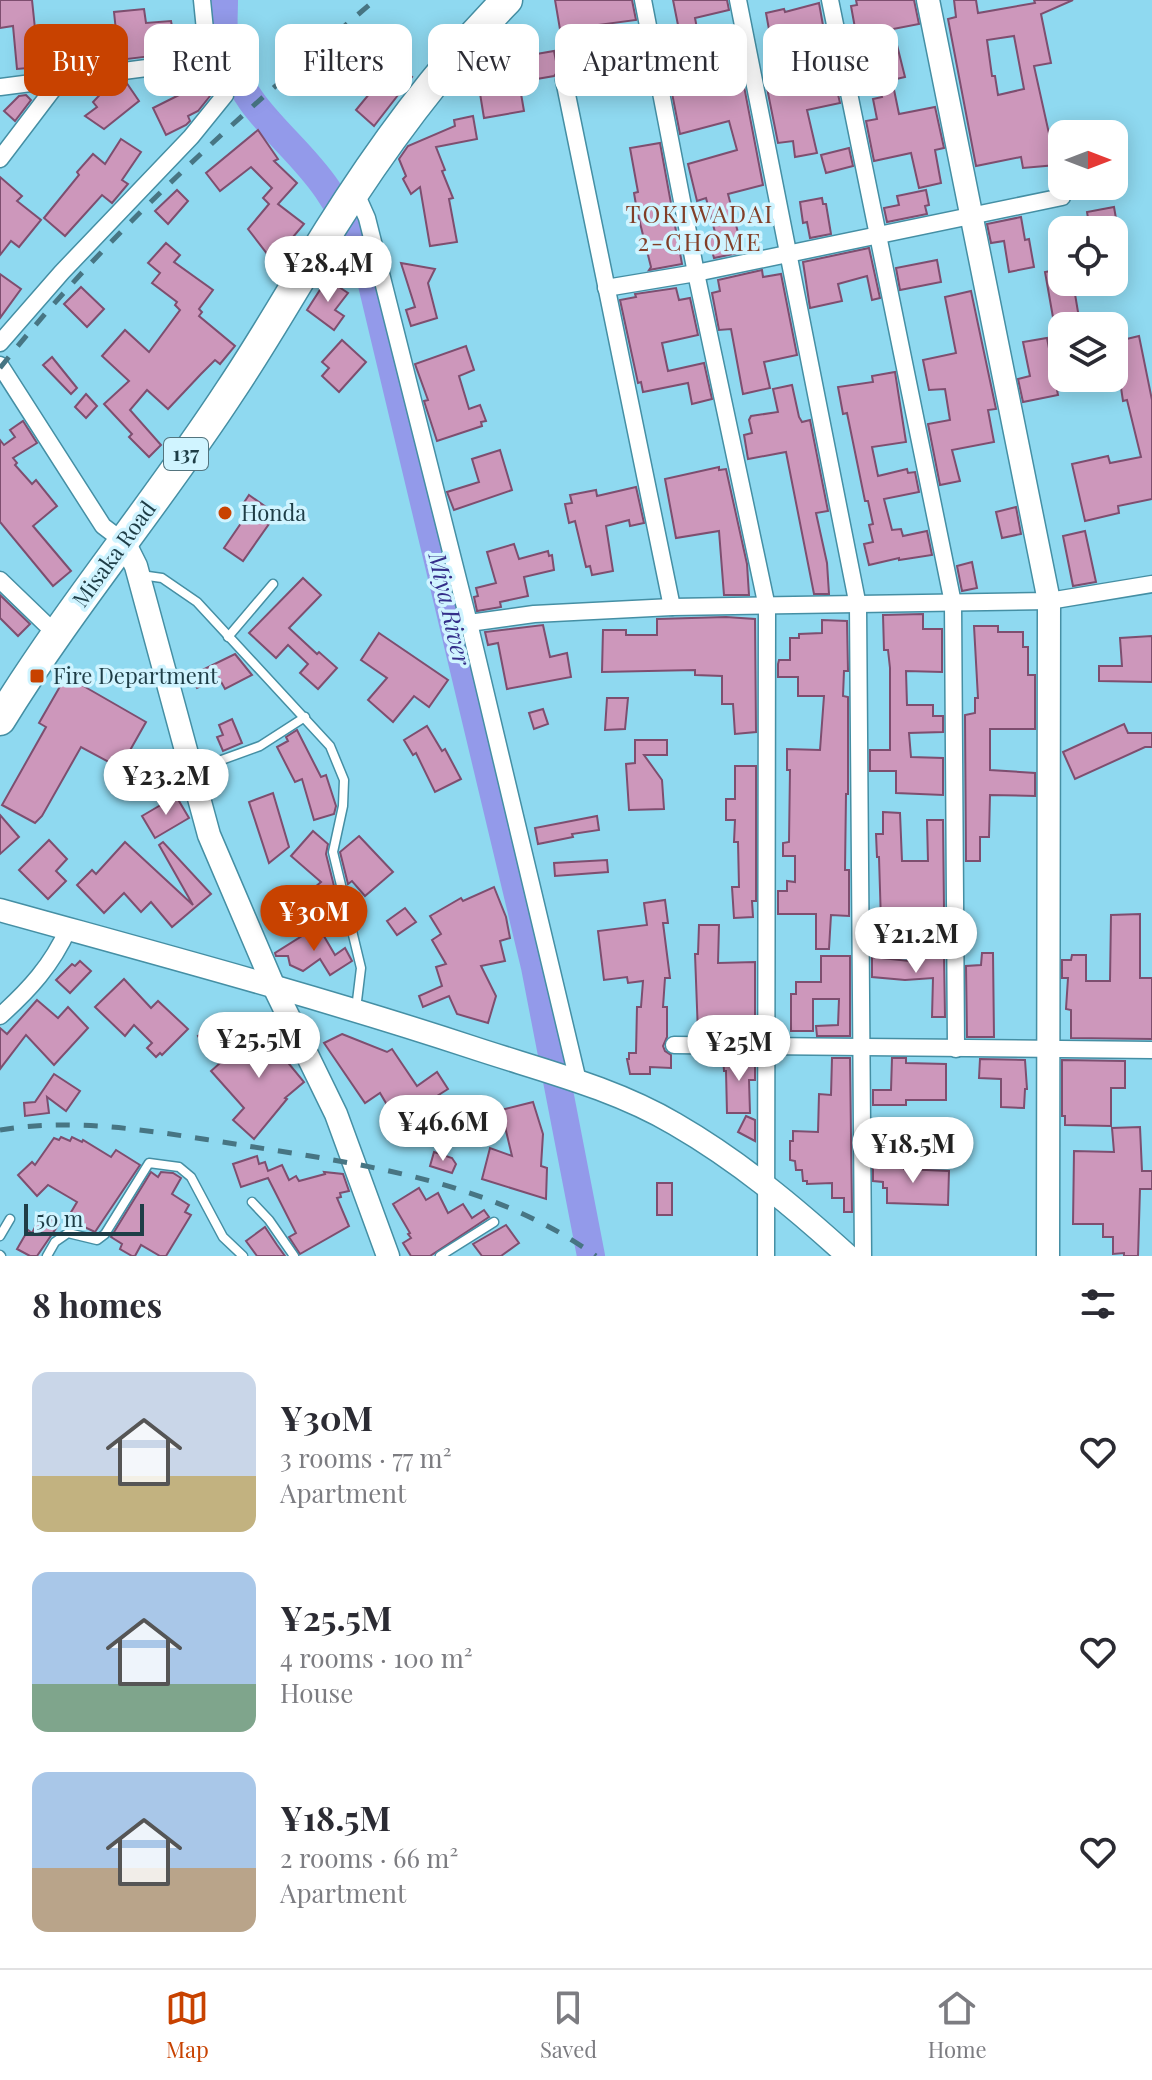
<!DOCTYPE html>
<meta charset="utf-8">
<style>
body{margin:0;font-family:"Playfair Display",serif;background:#f2f2f3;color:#2b2b33;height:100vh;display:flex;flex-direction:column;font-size:30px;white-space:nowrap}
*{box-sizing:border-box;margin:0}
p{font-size:26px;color:#7c7c81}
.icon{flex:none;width:44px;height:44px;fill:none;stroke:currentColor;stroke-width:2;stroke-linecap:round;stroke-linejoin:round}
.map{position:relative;height:1256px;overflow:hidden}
.side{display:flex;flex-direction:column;background:#fff;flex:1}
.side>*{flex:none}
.hud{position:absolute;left:24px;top:24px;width:1104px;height:72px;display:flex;gap:16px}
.needle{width:52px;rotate:90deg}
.fabs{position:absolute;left:1048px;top:120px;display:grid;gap:16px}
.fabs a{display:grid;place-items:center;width:80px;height:80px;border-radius:16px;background:#fff;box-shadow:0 4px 20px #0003;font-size:40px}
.scale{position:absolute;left:24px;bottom:20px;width:120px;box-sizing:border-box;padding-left:8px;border:4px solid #1e3d46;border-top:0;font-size:22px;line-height:28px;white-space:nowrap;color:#1e3d46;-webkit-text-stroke:6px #d0f4ff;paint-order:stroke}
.price{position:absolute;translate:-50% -68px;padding:0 18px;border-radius:28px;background:#fff;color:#222;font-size:26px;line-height:52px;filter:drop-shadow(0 2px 4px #0008)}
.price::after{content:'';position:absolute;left:50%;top:48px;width:24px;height:18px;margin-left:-12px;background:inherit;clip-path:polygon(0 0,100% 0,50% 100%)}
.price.selected{background:#c84200;color:#fff}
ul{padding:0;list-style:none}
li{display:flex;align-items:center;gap:24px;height:200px;padding:0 32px}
li span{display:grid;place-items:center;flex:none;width:224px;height:160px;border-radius:16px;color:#555}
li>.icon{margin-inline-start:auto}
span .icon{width:96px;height:96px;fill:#fffc;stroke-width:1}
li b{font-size:34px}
h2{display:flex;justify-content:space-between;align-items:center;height:96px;padding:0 32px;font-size:34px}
.chip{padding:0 28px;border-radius:16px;background:#fff;box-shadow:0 4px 20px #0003;font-size:28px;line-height:72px}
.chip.selected{background:#c84200;color:#fff}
.tab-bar{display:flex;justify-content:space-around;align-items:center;height:112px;border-top:2px solid #e1e1e2;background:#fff;font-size:22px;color:#7c7c81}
.tab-bar a{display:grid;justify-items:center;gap:4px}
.tab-bar .selected{color:#c84200}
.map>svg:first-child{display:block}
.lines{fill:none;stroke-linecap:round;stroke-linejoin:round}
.river{stroke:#939aea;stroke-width:28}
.building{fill:#cd97bb;stroke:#7e4e6f;stroke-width:2;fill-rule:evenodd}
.lane-casing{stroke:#458fa4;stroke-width:11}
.street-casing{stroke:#458fa4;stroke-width:19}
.secondary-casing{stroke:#458fa4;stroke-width:25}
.highway-casing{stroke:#458fa4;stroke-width:33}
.lane{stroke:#fff;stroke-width:8}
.street{stroke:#fff;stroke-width:16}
.secondary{stroke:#fff;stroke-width:22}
.highway{stroke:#fff;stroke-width:30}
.rail{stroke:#477583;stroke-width:5;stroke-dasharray:14 14;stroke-linecap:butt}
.poi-dot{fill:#c84200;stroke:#d0f4ff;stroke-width:3}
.labels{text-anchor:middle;stroke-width:7;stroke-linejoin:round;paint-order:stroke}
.shield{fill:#d0f4ff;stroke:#53747e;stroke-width:2}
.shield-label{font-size:20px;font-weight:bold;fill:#1e3d46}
.poi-label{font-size:22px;fill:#1e3d46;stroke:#d0f4ff;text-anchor:start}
.street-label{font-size:22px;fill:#1e3d46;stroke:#d0f4ff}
.neighbourhood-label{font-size:24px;letter-spacing:2px;fill:#823e27;stroke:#d0f4ff}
.water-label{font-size:24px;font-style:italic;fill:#342e89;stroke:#d0f4ff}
</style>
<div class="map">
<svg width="1152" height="1256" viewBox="0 0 1152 1256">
<rect width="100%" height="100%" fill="#8fd9f0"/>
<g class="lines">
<path class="river" d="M224,0C224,16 222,34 226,49C245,114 292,138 327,189C345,215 358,242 369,272L535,967L591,1256"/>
</g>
<g class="building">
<path d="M0,0H32L39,67L17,69L13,26L0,28Z"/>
<path d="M555,0H632L636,20L590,26L592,33L562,41Z"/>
<path d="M673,0H727L729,10L695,18L704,65L731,59L735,82L743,81L763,185L728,194L743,252L714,258L712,251L710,252L706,239L716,236L706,198L697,201L688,164L737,150L729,121L680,134L670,83L684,79L673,26L678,25Z"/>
<path d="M856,0H914L919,24L893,29L905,77L892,80L899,114L935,107L944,148L935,150L941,183L919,188L911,153L874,161L866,121L877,119L873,99L882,97L876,72L881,70L876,47L859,50L851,6L857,5Z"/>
<path d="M954,0H976L978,13L1035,3L1034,0H1073L1041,14L1051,63L1034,66L1056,165L1023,168L1021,157L976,166L948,19L956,17ZM1014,36L1024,89L998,95L995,76H992L987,40Z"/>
<path d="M819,3L833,81H835L840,103L807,110L817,153L795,157L793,141L778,143L767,88L779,85L766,13L784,9L785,12Z"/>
<path d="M144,9L146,23L171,21L177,53L119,60L114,12Z"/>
<path d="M370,41L412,77L374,126L356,110L375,87L349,66Z"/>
<path d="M554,51L558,71L554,76L519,82L524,111L484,118L477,75L495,72L494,66L519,62V57Z"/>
<path d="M193,73L194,76L198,74L210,96L198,111L188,116L190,121L186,125L166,135L153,108L179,95L170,80L179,75Z"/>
<path d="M126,82L139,101L104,129L85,116L97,107L93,102L110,84Z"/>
<path d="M26,95L31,100L15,121L4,111L19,96Z"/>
<path d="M473,116L477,139L436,147L445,170L442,171L453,198L449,199L457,242L430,246L420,187L411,194L403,179L406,176L399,159L408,146L455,126L454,120Z"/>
<path d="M258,130L278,159L274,161L297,183L278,204L304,224L288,243L296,250L281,272L248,229L269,204L263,198L272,188L251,167L220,191L206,173Z"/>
<path d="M121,139L141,152L122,180L128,184L112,203L102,195L65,236L44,218L79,175L77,172L93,154L105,164Z"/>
<path d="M660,143L682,264L649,270L651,267L637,211L634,193L638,192L630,148Z"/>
<path d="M849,148L853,166L826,173L821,155Z"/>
<path d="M0,177L22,196L17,201L41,220L19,247L11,241L0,255Z"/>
<path d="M177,190L188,201L168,224L155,211Z"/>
<path d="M926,190L929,205L925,206L927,214L887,222L884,208L899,205L897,196Z"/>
<path d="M822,198L823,204H826L831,234L810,238L807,222L803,223L800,202Z"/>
<path d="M1114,207L1118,230H1090L1087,212Z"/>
<path d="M1021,217L1025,240L1029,239L1034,267L1009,272L1004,241L991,243L987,224Z"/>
<path d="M166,243L180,255L174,262L213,290L199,309L202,312L199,316L235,346L220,364L215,360L201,374L168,409L147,390L130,410L161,445L149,457L129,437L132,434L104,404L129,381L102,356L125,330L149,352L180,310L175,305L177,302L152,283L160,273L148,263Z"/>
<path d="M869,248L880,298L872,300L867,276L838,284L842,301L810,308L803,262Z"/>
<path d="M937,260L941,282L900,290L896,268Z"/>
<path d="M401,263L435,269L428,283L437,318L411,326L406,310L415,307Z"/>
<path d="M1062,269V282H1073L1079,318L1054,323L1045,272Z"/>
<path d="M762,270L763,277L781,274L797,355L764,362L770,388L743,394L731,329L719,330L712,293L720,291L718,280Z"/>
<path d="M0,274L21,289L0,318Z"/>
<path d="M327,279L348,293L335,310L344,316L334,330L307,310Z"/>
<path d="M81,287L104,309L87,327L64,304Z"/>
<path d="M676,288L679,300L690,298L698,335L662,343L668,371L704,363L712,399L692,404L688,383L643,392L641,382L638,383L620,300L636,297L635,294Z"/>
<path d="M971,291L996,409L988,410L994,442L952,450L960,481L940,485L928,424L950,420L945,389L929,390L923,360L956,353L945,297Z"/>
<path d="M1139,336L1152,400V499L1118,506L1119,513L1085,521L1072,464L1108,456L1110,463L1141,457L1127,400L1123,401L1120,381L1116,382L1114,373V342Z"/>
<path d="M1047,338L1058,395L1023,402L1018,379L1030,376L1023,342Z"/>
<path d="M342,340L366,362L339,392L322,376L329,368L322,362Z"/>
<path d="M466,346L474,370L459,376L469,409L480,405L486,421L481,422L482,426L437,441L424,401L428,400L415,364Z"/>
<path d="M52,357L77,388L71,394L43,365Z"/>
<path d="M895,372L906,442L872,447L878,476L907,469L908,473L915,472L919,492L884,499L892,530L901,529L903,536L927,531L932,555L899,560V558L869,565L864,544L873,542L869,525L873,524L868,501H865L847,413L843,414L838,387L873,382L872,376Z"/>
<path d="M792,385L799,417L802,422L810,420L828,511L816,513L827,563L829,594H814L786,452L748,459L744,435L752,433L749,420L751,416L778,412L773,389Z"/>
<path d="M86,394L97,406L86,418L75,407Z"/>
<path d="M23,421L37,443L13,458L17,463L15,465L32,484L36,480L57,506L33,526L71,571L53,586L0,522V440L4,445L15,437L10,430Z"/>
<path d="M500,450L512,490L454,510L447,492L479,482L472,459Z"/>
<path d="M719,467V470L726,469L747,564L749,595H724L719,531L676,538L665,479Z"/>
<path d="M636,487L644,523L630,526L629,520L606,526L613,571L592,575L590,566L586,567L575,521L569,523L565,504L572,503L570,495L596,490L597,496Z"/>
<path d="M249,495L276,514L243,561L224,548L248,513L241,507Z"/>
<path d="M1016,507L1021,534L1002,538L996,512Z"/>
<path d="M1085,531L1096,582L1073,586L1063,536Z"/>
<path d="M514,544L519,559L548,551L549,556L552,555L554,570L524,577L528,596L500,602L501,607L477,611L474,597L478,596L476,588L496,583L487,552Z"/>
<path d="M972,562L977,588L962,591L957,566Z"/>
<path d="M303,578L321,595L289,628L317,654L319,652L337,668L318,689L300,673L308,664L288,645L276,658L249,633Z"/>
<path d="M0,595L30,624L18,636L0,618Z"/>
<path d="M923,614V629H942V672L906,671L907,705H933V716H943V732L909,733L911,757L943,758V795L896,793V771H870V750H890V668L888,650H884L883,615Z"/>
<path d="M726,617L755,619L756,732L735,734L733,704H722V676L695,675V670L602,672L603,630H626V635H657V619Z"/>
<path d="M822,620L847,621L848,671H844L843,696L848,697V794H846L845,870H849V916L831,915L829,949H816V914H778V891H787V881L795,882V856H783V843L789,842L790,770H787V749L820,750L824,696H798V677H778V664L779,660H790V638H799V634L822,633Z"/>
<path d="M543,625L550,657L567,653L571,677L507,689L498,643L488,645L485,632Z"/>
<path d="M974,626H998V632H1023V647H1028V675H1035V729H990V770L1035,773V796L990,795L989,837H980V861H966L965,715L975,713V698H978Z"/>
<path d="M379,633L448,680L429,707L414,696L393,722L368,700L387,678L361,660Z"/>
<path d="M1152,636V682L1099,681V666H1122L1120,638Z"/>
<path d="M235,654L252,675L225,689L219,678L197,688L192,675Z"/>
<path d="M66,676L146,722L120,768L81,747L42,816L35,823L2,805L46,727L39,723Z"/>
<path d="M607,698H628L625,729L605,730Z"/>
<path d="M543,709L548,724L534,729L529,713Z"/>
<path d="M232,719L242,743L223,751L217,737L223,735L219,725Z"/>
<path d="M1124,724L1128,733H1152V747H1145L1075,779L1063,752Z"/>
<path d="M427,726L442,751L445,749L461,779L435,792L416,753L413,755L404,740Z"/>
<path d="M297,730L321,777L326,775L336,806L334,814L314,820L302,779L295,782L277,747L288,741L286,737Z"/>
<path d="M635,740H667V755H644L662,780L664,809L629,810L626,764L635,763Z"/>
<path d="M735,766H756V901H752L753,917L734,918L732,887H739L738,842H734L735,820H726V799H735Z"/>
<path d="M273,793L289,847L269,863L249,802Z"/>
<path d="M176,796L189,818L155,838L142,816Z"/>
<path d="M883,812L900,813L902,861H928L927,820H943L944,909L908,910L909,920L881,922L879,857H877L876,834H883Z"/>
<path d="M0,815L19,837L0,854Z"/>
<path d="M597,816L599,830L572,834L573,837L538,844L535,828Z"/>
<path d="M313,831L328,844L326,854L336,894L325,902L314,888L321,882L291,856Z"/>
<path d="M359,836L393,872L365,896L352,881L348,884L340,852Z"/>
<path d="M49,840L67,859L56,871L66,881L48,899L19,870Z"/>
<path d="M125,842L193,905L159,845L163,842L211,894L172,927L151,902L141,912L124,893L104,913L77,885L92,870L96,874Z"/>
<path d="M607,860L608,872L555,876L554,863Z"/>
<path d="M494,887L506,917L510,938L500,941L505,961L481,966L496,996L488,1023L457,1014L449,996L423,1007L419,996L442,986L436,967L446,964L432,940L441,934L430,916L461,898L463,901Z"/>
<path d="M665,900L668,923H663L670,978H665L663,1007H667V1037L663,1046L665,1051L671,1055V1068L650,1067V1074H630L627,1059H629V1053H636L637,1007H641L643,981L628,983L627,977L604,980L598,931L647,925L644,903Z"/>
<path d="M405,908L416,922L397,935L387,921Z"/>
<path d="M1140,914V978H1152V1039L1071,1038V1010L1066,1009L1068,978H1062V960H1071L1072,955H1086V981H1110L1111,915Z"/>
<path d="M699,925H719L718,963L755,962V1035L698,1034L695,954H698Z"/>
<path d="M318,926L335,955L345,948L352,961L330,975L320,959L303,971L290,965L288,956H276L275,953Z"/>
<path d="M982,953H993L994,1037H967L966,966L981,965Z"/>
<path d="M944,955L945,1017H932L933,978L905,980L872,977V957L918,962V956Z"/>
<path d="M821,956H850V1036H817L816,1026L838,1025L839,999H813V1031H791V994H796V982H821Z"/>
<path d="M80,961L91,971L70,993L56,980L72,964L75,966Z"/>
<path d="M124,979L151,1008L158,1001L188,1029L162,1055L160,1053L156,1057L147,1048L152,1043L134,1025L125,1036L95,1007Z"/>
<path d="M37,1000L58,1018L68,1007L88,1028L54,1065L26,1035L0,1069V1028L7,1034Z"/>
<path d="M222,1023L229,1036L205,1049L198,1036Z"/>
<path d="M279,1029L292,1055L285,1059L304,1082L285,1098L287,1099L254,1139L233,1120L244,1108L211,1071L238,1047L245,1048L258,1037Z"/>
<path d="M342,1034L387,1052L392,1049L417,1086L437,1072L448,1089L426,1103L435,1116L406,1137L380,1093L365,1103L324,1043Z"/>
<path d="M723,1057H755V1080H749L750,1113H727L726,1071H724Z"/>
<path d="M832,1058H850L852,1212H844V1198H832V1183L807,1184V1181H803L802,1170H796L795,1161L790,1160V1141H793V1131L818,1132L819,1094L831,1095Z"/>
<path d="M892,1058H906V1063L946,1064V1100H906V1105H873V1090H891Z"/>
<path d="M980,1059L1025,1060L1027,1089H1025L1024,1108L1001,1107V1079L979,1078Z"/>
<path d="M1062,1060L1125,1061V1088H1111V1126L1065,1125V1116H1062Z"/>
<path d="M54,1074L80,1091L66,1111L47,1097L49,1113L25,1116L24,1103L35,1102Z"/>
<path d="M533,1102L543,1134L541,1166L547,1168L546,1199L482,1179L490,1148L512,1156L501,1110Z"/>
<path d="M746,1116L755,1120V1141L738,1132Z"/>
<path d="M1140,1127L1142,1171H1152V1189H1140L1138,1256H1124V1253L1113,1254V1237H1103V1224H1073L1074,1151L1114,1152L1112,1128Z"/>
<path d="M61,1137L70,1141L72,1137L82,1142L83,1140L111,1157L116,1150L140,1165L95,1232L67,1219L77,1202L48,1185L37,1196L18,1175L32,1162L35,1165L54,1138L59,1140Z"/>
<path d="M434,1152L452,1158L456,1164L452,1173L430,1166Z"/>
<path d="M257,1156L259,1164L265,1162L268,1171L282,1165L289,1180L296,1176L299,1181L325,1174L324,1172L343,1174L349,1191L340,1193L341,1197L337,1198L349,1226L300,1254L289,1237L296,1233L268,1178L241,1187L233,1164Z"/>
<path d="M873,1163L904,1164V1169L949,1171L948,1205L887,1203V1188H883V1182L873,1181Z"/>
<path d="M151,1172L158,1177L161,1172L173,1173L181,1178L172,1194L189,1205L185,1212L191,1215L166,1256H160L141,1245L135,1256H132L120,1249L122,1244L111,1237Z"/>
<rect x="657" y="1183" width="15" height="32"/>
<path d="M419,1188L426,1200L438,1193L448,1213L463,1204L472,1218L484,1210L489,1217L430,1256H411L403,1243L411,1238L408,1234L410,1233L393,1204Z"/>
<path d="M42,1214L59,1224L37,1256H30L17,1249L28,1230L32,1233Z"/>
<path d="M506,1225L519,1243L501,1256H482L473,1244Z"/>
<path d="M265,1227L277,1245L285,1256H257L246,1241Z"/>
</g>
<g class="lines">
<defs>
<g id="lane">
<path d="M141,575L162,578L197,602L330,746L344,780L343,806L333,852L361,968L356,1009"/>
<path d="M228,637L273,584"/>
<path d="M194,770L260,746L305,717"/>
<path d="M252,1202L269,1220L294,1256"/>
<path d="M0,1236L10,1219"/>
<path d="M0,1255L1,1256"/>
<path d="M47,1256L55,1242L68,1233L97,1240L105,1234L149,1163L179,1167L191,1177L223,1237L243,1256"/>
<path d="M440,1256L494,1222"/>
</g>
<g id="street">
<path d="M643,0L696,273L767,607L766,1256"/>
<path d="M738,0L858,606L863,1256"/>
<path d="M830,0L953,603L956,1049"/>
<path d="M564,80L672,607"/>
<path d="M0,87L208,60"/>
<path d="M0,159L60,80"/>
<path d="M355,191L367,218L469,623L578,1081"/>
<path d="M606,288L696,273L1062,197"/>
<path d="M0,343L62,272L191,137L225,95L208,60L202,0"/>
<path d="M0,365L103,526L124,542"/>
<path d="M0,580L55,633"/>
<path d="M469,623L534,614L672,607L1049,601L1152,584"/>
<path d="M0,1016C29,990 52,965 68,929"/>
<path d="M674,1045L1152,1050"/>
</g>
<g id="secondary">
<path d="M928,0L1049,601L1048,1256"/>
<path d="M124,542L136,566L209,835L274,987L336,1114L388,1256"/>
<path d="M0,910C158,954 316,996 471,1047C540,1070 612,1087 675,1124C739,1161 794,1207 848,1256"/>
</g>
<path id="highway" d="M0,720C70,606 157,503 230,391C265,339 296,284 329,231C381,148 439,69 507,0"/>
</defs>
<use href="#lane" class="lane-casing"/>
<use href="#street" class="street-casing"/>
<use href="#secondary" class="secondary-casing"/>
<use href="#highway" class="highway-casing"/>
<use href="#lane" class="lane"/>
<use href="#street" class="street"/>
<use href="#secondary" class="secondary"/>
<use href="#highway" class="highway"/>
<g class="rail">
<path d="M0,368C111,229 240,115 375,0"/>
<path d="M0,1130C79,1117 157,1132 235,1144C360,1164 490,1180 596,1256"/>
</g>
</g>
<g class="poi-dot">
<circle cx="225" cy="513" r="8"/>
<rect x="29" y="668" width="16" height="16" rx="4"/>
</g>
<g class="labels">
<rect class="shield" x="164" y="438" width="44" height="32" rx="6"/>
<g class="shield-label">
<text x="186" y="461">137</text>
</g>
<g class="poi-label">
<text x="241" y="521">Honda</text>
<text x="53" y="684">Fire Department</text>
</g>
<g class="street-label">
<text transform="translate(114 554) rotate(-54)" y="8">Misaka Road</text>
</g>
<g class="neighbourhood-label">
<text x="700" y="223">TOKIWADAI<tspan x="700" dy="28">2-CHOME</tspan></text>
</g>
<g class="water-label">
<text transform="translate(449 609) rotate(77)" y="8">Miya River</text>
</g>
</g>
</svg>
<div class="fabs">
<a><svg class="needle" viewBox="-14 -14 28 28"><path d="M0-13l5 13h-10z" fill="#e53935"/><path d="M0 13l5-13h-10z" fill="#7c7c81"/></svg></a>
<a><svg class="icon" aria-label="locate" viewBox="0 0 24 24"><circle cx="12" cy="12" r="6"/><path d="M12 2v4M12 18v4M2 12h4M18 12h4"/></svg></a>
<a><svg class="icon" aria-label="layers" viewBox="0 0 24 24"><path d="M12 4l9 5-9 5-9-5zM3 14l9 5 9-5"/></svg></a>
</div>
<div class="scale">50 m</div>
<b class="price" style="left:328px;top:304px">¥28.4M</b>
<b class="price" style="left:166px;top:817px">¥23.2M</b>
<b class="price selected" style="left:314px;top:953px">¥30M</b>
<b class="price" style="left:916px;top:975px">¥21.2M</b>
<b class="price" style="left:259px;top:1080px">¥25.5M</b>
<b class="price" style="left:739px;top:1083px">¥25M</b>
<b class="price" style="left:443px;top:1163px">¥46.6M</b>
<b class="price" style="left:913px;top:1185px">¥18.5M</b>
<div class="hud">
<a class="chip selected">Buy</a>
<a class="chip">Rent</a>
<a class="chip">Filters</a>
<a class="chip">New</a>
<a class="chip">Apartment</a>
<a class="chip">House</a>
</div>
</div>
<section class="side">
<h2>8 homes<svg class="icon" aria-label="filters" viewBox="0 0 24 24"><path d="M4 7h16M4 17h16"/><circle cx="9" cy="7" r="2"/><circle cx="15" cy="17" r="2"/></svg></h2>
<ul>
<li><span style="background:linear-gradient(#c9d6e8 65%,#c2b280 0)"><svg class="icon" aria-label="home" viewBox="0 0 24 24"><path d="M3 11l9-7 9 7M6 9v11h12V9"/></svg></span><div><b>¥30M</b><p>3 rooms · 77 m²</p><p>Apartment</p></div><svg class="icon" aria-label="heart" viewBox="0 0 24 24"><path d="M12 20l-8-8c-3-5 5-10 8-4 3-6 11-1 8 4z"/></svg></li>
<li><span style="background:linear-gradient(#a9c7e8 70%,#7fa58c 0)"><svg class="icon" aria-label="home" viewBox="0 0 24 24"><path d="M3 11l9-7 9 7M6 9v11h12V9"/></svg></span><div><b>¥25.5M</b><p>4 rooms · 100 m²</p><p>House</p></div><svg class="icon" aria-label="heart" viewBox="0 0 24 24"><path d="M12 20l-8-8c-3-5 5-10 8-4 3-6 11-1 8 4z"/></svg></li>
<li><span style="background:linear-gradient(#a9c7e8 60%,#b9a48a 0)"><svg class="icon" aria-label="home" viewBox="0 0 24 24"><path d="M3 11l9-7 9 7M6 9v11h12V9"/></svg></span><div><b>¥18.5M</b><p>2 rooms · 66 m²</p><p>Apartment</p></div><svg class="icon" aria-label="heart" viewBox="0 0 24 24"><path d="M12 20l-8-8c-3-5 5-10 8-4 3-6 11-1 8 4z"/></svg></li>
</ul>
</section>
<nav class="tab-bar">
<a class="selected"><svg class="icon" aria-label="map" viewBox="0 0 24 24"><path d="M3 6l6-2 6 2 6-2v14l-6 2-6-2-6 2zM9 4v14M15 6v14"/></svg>Map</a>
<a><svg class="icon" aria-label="saved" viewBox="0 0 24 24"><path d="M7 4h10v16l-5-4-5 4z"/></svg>Saved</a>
<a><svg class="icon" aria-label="home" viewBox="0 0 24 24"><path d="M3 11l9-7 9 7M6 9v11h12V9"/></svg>Home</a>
</nav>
